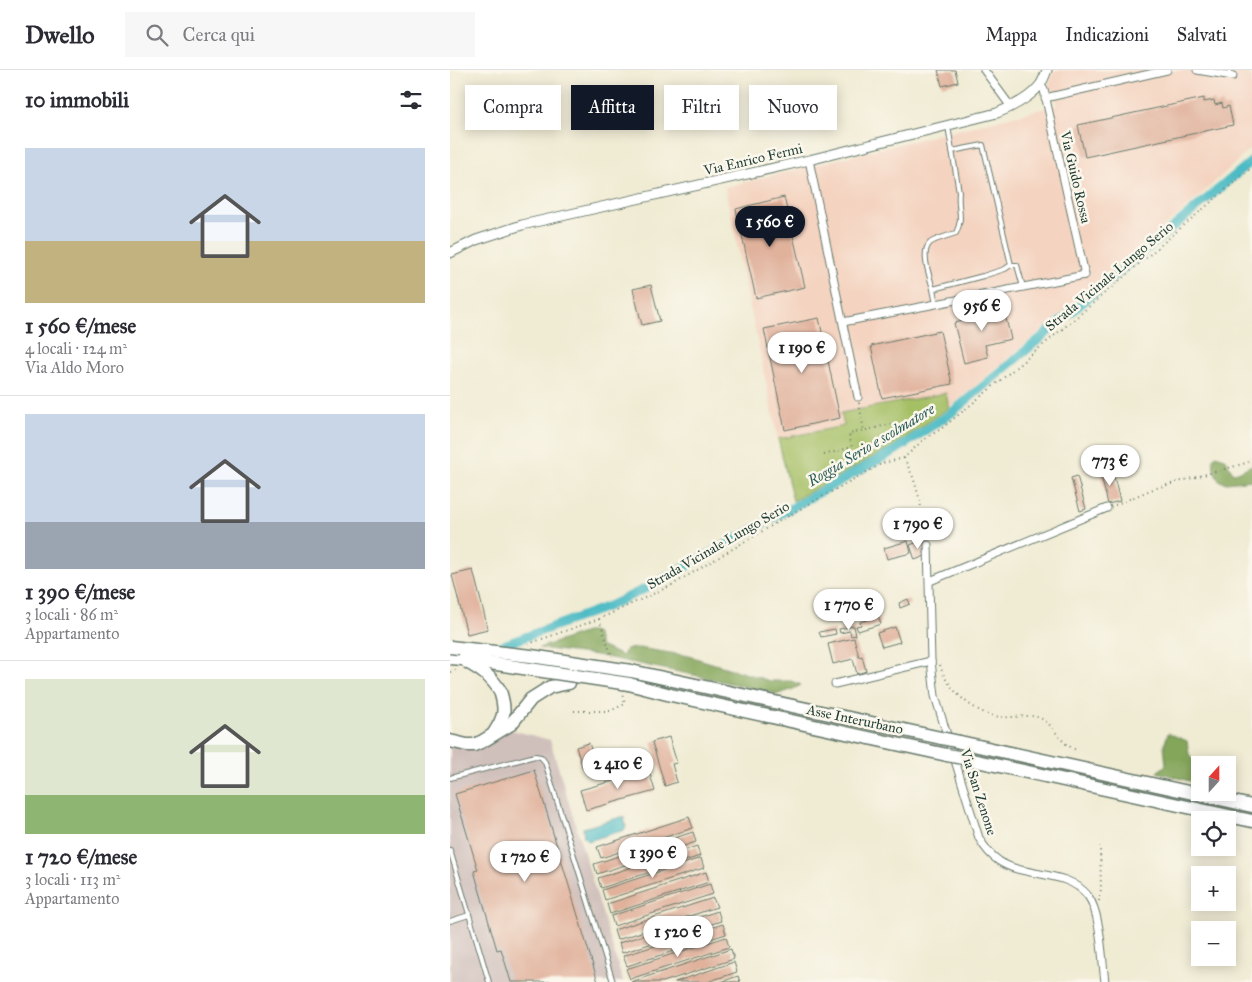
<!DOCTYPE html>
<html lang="it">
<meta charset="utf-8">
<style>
body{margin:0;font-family:"IM FELL Great Primer",serif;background:#f7f7f7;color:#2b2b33;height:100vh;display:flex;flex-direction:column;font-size:19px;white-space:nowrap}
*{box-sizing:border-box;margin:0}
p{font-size:16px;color:#7c7c81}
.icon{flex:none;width:28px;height:28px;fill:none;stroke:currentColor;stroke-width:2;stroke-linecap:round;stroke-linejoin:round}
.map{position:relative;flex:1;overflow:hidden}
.details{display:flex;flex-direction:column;background:#fff;width:450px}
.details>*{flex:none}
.guide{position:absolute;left:15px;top:15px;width:475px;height:45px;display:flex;gap:10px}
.needle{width:32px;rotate:21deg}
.buttons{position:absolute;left:741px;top:686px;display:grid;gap:10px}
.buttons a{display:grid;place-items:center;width:45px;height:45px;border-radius:0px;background:#fff;box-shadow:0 2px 12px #0003;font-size:25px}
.price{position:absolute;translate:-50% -42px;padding:0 11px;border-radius:18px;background:#fff;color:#222;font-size:16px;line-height:32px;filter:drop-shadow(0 1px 2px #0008)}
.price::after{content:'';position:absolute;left:50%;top:30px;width:15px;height:11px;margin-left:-8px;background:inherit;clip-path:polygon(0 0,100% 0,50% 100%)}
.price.on{background:#111827;color:#fff}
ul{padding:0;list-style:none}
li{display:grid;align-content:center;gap:10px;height:265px;padding:0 25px}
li+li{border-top:1px solid #e1e1e2}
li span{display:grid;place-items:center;height:155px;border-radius:0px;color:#555}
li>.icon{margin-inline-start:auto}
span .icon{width:90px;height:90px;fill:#fffc;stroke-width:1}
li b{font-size:21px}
h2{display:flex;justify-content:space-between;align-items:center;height:60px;padding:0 25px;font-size:21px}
.pill{padding:0 18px;border-radius:0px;background:#fff;box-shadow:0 2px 12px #0003;font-size:18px;line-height:45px}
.pill.on{background:#111827;color:#fff}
header{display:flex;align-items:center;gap:30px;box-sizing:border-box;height:70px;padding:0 25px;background:#fff;border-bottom:1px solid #e1e1e2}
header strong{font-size:24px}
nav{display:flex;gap:28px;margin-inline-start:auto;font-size:18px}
.search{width:350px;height:45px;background:#f7f7f7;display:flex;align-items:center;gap:12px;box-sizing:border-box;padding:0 18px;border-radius:0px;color:#7c7c81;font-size:19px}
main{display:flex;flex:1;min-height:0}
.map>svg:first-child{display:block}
.built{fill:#f4d3c0}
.industrial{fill:#d0c0bc}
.green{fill:#a5bf65;stroke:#627e4c}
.forest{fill:#84a65a;stroke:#527247}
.water{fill:#4dbbc5;stroke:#367c7c}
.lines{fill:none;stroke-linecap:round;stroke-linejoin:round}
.canal{stroke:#4dbbc5;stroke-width:9}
.building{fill:#e0b19b}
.service-casing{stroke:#687a6c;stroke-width:6}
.minor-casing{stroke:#687a6c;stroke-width:9}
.tertiary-casing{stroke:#687a6c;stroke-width:11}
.trunk-casing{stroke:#687a6c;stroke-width:15}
.path{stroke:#687a6c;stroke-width:2;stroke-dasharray:1 4;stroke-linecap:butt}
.service{stroke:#fff;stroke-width:4}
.minor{stroke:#fff;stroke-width:7}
.tertiary{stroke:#fff;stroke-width:9}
.trunk{stroke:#fff;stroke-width:12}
.trunk-bridge-casing{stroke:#687a6c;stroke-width:15;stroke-linecap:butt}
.trunk-bridge{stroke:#fff;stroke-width:12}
.labels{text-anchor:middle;stroke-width:5;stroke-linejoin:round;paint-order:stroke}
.street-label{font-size:14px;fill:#1f3d34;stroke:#fbf7ec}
.water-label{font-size:15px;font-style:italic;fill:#2a5c58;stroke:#fbf7ec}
</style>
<header>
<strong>Dwello</strong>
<div class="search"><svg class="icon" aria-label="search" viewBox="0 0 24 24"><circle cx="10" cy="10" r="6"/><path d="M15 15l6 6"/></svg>Cerca qui</div>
<nav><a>Mappa</a><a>Indicazioni</a><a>Salvati</a></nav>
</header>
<main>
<section class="details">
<h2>10 immobili<svg class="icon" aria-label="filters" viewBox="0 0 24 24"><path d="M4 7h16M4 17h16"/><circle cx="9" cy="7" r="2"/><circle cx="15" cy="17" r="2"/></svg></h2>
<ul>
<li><span style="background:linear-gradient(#c9d6e8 60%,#c2b280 0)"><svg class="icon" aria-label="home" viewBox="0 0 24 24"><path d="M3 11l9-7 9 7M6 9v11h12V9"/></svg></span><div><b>1 560 €/mese</b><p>4 locali · 124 m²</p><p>Via Aldo Moro</p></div></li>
<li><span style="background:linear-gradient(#c9d6e8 70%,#9aa5b1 0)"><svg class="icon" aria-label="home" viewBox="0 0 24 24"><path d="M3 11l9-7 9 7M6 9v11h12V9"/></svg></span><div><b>1 390 €/mese</b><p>3 locali · 86 m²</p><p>Appartamento</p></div></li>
<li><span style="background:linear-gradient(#dfe7d0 75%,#8fb573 0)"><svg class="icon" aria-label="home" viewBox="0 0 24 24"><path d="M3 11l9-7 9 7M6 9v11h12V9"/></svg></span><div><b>1 720 €/mese</b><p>3 locali · 113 m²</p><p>Appartamento</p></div></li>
</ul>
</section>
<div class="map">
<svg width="802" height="912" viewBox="0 0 802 912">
<rect width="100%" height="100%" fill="#fbf7ec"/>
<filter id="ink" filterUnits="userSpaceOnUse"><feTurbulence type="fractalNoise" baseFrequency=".02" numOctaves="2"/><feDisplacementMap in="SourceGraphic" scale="10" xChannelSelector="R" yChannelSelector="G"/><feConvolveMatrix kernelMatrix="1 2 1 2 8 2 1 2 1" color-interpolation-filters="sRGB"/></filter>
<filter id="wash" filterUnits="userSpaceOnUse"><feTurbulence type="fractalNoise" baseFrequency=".0096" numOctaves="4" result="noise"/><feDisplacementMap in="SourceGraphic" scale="20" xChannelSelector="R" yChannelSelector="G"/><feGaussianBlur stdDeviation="1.12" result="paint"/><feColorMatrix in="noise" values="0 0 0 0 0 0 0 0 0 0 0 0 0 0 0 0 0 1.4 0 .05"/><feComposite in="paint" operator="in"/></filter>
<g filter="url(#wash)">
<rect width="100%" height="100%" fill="#f0ebd3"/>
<path class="built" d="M604,0L794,1L802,6V77L748,128L499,338L496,323L391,343L394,356L328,369L275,117L608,35L599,16Z"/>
<path class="industrial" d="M42,655L100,670L173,912H0V664L23,668Z"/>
<path class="green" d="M496,323L499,338L444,376L343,431L328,369L394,356L391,343Z"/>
<g class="forest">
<path d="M766,385L775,388L783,403L788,402L802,395V410L777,413L769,411L764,400L763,389Z"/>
<path d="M136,562H146L150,576L173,586L176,579L189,578L239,586L320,611H341L351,615L341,620L328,624L258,608L146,585L89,578Z"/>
<path d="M718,663L737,671L739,684L750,701V714L707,702L716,695L714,676Z"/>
</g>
<path class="water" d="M171,747H174L176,757L174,760L138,771L134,767L133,758Z"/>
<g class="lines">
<path class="canal" d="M40,580L159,536L203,515L446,380L500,344L802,91"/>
</g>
<g id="blocks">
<g class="building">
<path d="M488,0H505L508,12L492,16Z"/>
<path d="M754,28V32L764,30L765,35L772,33L773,38L779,36L783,55L635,87L628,55Z"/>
<path d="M334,127L355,217L306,228L286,139Z"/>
<path d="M201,215L210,251L192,255L183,219Z"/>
<path d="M552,232L561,269L535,275L538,287L514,293L504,253L528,248L526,238Z"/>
<path d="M369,248L390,348L335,360L314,259Z"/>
<path d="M490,261L502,314L432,328L421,276Z"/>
<path d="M662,399L670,431L658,434L650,402Z"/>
<path d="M627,406L636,439L630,441L621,408Z"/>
<path d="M473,470L476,478L473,479L475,486L465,490L460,475Z"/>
<path d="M458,471L461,483L437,489L434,478Z"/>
<path d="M23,500L38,559L17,564L2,505Z"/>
<path d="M458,529L460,534L450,538L449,533Z"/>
<path d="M428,546L431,554L408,561L406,556L411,555L410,552Z"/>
<path d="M404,556L406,565L401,566L400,561L390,563L389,559Z"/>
<path d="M445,557L450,572L432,577L427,563Z"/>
<path d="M385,559L386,564L371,567L369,562Z"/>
<path d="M404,568L409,587L412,586L416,601L407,604L403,589L383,594L378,574Z"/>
<path d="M219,667L227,693L222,694L227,712L215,716L202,672Z"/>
<path d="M139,673L146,695L133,699L126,677Z"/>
<path d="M84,700L148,912H61L51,879L47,880L24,801L28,800L5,724Z"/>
<path d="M199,701L205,721L136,740L130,720Z"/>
<path d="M239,747L243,758L151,788L147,777Z"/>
<path d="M243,762L246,772L147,804L144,794Z"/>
<path d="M247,776L250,786L151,818L148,808Z"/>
<path d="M251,788L254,798L155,830L152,820Z"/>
<path d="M256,802L259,812L160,844L157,834Z"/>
<path d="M260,814L263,824L164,856L161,846Z"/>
<path d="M263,828L267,837L167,870L164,860Z"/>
<path d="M268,841L271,851L172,883L169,873Z"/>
<path d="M273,854L276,864L177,896L173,886Z"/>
<path d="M276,867L279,877L180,909L176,899Z"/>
<path d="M281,879L284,889L213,912H181Z"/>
<path d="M284,892L287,902L257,912H225Z"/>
<path d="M288,906L290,912H271Z"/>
</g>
</g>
</g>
<g filter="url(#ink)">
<use href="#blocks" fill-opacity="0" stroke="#687a6c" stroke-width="1"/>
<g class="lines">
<defs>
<g id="service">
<path d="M498,56L509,122C507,139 514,147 506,163C500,165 483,170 480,173C470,182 480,207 483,219L533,206L555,199L561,195H567L573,217"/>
<path d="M502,81L533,75L561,195"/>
<path d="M483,219L486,234"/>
<path d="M0,708L85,686L91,687L95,692L163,912"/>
<path d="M0,780L39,912"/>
<path d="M0,851L19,845"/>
</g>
<g id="minor">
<path d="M534,0L561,37"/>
<path d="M747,0L783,6"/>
<path d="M595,28L717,0"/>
<path d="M359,90L408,327"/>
<path d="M393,252L635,205L594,20L590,14"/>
<path d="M478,475L481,591L485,626L529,768C534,777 540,785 549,791C573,808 618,799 638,826C651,843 652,890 655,912"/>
<path d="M480,511L657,438"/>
<path d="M385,614L481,591"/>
</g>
<path id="tertiary" d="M0,183L26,170L72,155L359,90L547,43C562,37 580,28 590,15C593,11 595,5 597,0"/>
<g id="trunk">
<path d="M0,588L13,589"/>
<path d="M181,601L491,668"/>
<path d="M179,614L221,625L497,685"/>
<path d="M44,663C55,646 56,640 50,621"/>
<path d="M0,671L17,675H24L33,671L61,654L81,629L100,617L119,613"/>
<path d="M510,672L802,736"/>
<path d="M513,688L802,751"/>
</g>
</defs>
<use href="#service" class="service-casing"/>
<use href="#minor" class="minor-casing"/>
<use href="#tertiary" class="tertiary-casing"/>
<use href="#trunk" class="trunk-casing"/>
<g class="path">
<path d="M409,333L414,361"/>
<path d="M374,385L402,377L399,364L450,352"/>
<path d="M454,388L463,407L469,427L477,467"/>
<path d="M665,435L703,419L796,393L802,390"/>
<path d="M149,549L162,587"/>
<path d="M78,574L149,549L222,515L348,440L433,393L454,388L472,371L492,358L512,342L628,246L802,97"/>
<path d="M490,595C492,601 494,607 498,612C510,630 532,647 554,647C566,648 582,643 592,649C601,654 606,664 613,671C616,675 621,677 626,680"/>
<path d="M0,602L7,599"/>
<path d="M124,641H160L175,634L172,623"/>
<path d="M649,831L651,819L650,776"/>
</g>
<use href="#service" class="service"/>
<use href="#minor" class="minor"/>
<use href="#tertiary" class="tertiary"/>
<use href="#trunk" class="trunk"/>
<defs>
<g id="trunk-bridge">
<path d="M0,577L81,586L181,601"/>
<path d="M13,589L179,614"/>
<path d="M17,592C31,600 42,607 50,621"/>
<path d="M491,668L510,672"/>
<path d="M497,685L513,688"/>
</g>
</defs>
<use href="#trunk-bridge" class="trunk-bridge-casing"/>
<use href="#trunk-bridge" class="trunk-bridge"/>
</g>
</g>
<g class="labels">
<g class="street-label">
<text transform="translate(303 89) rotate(-13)" y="5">Via Enrico Fermi</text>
<text transform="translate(626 107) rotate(77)" y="5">Via Guido Rossa</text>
<text transform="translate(659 206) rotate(-40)" y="5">Strada Vicinale Lungo Serio</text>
<text transform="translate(268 475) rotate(-30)" y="5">Strada Vicinale Lungo Serio</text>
<text transform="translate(405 649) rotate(12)" y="5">Asse Interurbano</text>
<text transform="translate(529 722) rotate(72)" y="5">Via San Zenone</text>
</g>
<g class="water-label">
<text transform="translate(421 375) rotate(-31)" y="5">Roggia Serio e scolmatore</text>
</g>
</g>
</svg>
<div class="buttons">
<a><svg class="needle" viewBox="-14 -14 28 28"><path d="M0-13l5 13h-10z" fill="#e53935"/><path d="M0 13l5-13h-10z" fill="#7c7c81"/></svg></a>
<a><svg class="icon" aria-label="locate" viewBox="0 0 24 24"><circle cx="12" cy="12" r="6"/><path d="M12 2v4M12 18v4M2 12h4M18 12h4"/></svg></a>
<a>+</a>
<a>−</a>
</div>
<b class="price on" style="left:320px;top:178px">1 560 €</b>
<b class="price" style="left:532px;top:262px">956 €</b>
<b class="price" style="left:352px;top:304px">1 190 €</b>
<b class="price" style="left:660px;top:417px">773 €</b>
<b class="price" style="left:468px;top:480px">1 790 €</b>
<b class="price" style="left:399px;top:561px">1 770 €</b>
<b class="price" style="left:168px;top:720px">2 410 €</b>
<b class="price" style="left:203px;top:809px">1 390 €</b>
<b class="price" style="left:75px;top:813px">1 720 €</b>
<b class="price" style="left:228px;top:888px">1 520 €</b>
<div class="guide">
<a class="pill">Compra</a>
<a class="pill on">Affitta</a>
<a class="pill">Filtri</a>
<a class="pill">Nuovo</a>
</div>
</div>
</main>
